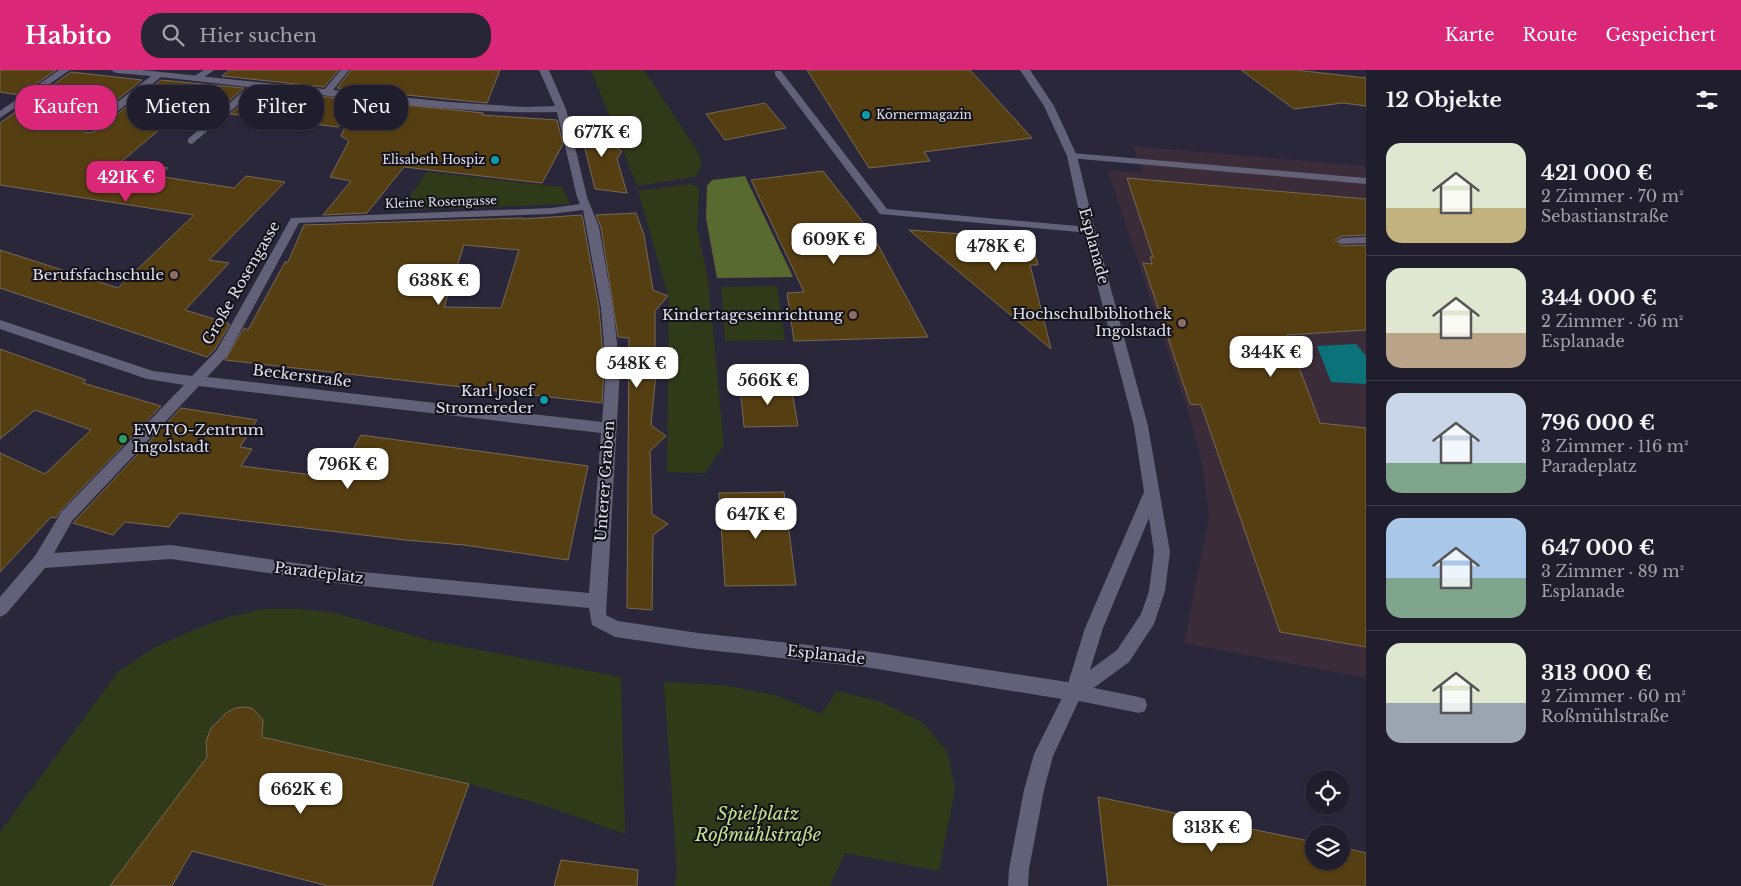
<!DOCTYPE html>
<html lang="de">
<meta charset="utf-8">
<style>
body{margin:0;font-family:"Libre Baskerville",serif;background:#282634;color:#f1f3f6;height:100vh;display:flex;flex-direction:column;font-size:19px;white-space:nowrap}
*{box-sizing:border-box;margin:0}
p{font-size:16px;color:#a2a2a9}
.icon{flex:none;width:28px;height:28px;fill:none;stroke:currentColor;stroke-width:2;stroke-linecap:round;stroke-linejoin:round}
.map{position:relative;flex:1;overflow:hidden}
.details{display:flex;flex-direction:column;background:#201d2c;width:375px}
.details>*{flex:none}
.banner{position:absolute;left:15px;top:15px;width:475px;height:45px;display:flex;gap:10px}
.fabs{position:absolute;left:1305px;top:700px;display:grid;gap:10px}
.fabs a{display:grid;place-items:center;width:45px;height:45px;border-radius:50%;background:#201d2c;box-shadow:0 1px 4px #0004,0 0 0 1px #3d3b48;font-size:25px}
.price{position:absolute;translate:-50% -42px;padding:0 11px;border-radius:10px;background:#fff;color:#222;font-size:16px;line-height:32px;filter:drop-shadow(0 1px 2px #0008)}
.price::after{content:'';position:absolute;left:50%;top:30px;width:15px;height:11px;margin-left:-8px;background:inherit;clip-path:polygon(0 0,100% 0,50% 100%)}
.price.active{background:#db2777;color:#fff}
ul{padding:0;list-style:none}
li{display:flex;align-items:center;gap:15px;height:125px;padding:0 20px}
li+li{border-top:1px solid #3d3b48}
li span{display:grid;place-items:center;flex:none;width:140px;height:100px;border-radius:15px;color:#555}
li>.icon{margin-inline-start:auto}
span .icon{width:60px;height:60px;fill:#fffc;stroke-width:1}
li b{font-size:21px}
h2{display:flex;justify-content:space-between;align-items:center;height:60px;padding:0 20px;font-size:21px}
.tag{padding:0 18px;border-radius:20px;background:#201d2c;box-shadow:0 1px 4px #0004,0 0 0 1px #3d3b48;font-size:18px;line-height:45px}
.tag.active{background:#db2777;color:#fff}
header{display:flex;align-items:center;gap:30px;box-sizing:border-box;height:70px;padding:0 25px;background:#db2777;color:#fff}
header strong{font-size:24px}
nav{display:flex;gap:28px;margin-inline-start:auto;font-size:18px}
.search{width:350px;height:45px;background:#282634;display:flex;align-items:center;gap:12px;box-sizing:border-box;padding:0 18px;border-radius:20px;color:#a2a2a9;font-size:19px}
main{display:flex;flex:1;min-height:0}
.map>svg:first-child{display:block}
.education{fill:#3b2c39}
.green{fill:#303a18}
.forest{fill:#596a31}
.water{fill:#0b727a}
.building{fill:#553e12;stroke:#766955;fill-rule:evenodd}
.lines{fill:none;stroke-linecap:round;stroke-linejoin:round}
.lane{fill:#636177;fill-rule:evenodd}
.street{fill:#636177;fill-rule:evenodd}
.secondary{fill:#636177;fill-rule:evenodd}
.culture-dot{fill:#0f9aa8;stroke:#13121a;stroke-width:2}
.education-dot{fill:#8d6e63;stroke:#13121a;stroke-width:2}
.leisure-dot{fill:#2e9e5b;stroke:#13121a;stroke-width:2}
.labels{text-anchor:middle;stroke-width:4;stroke-linejoin:round;paint-order:stroke}
.far-poi-label{font-size:12px;fill:#e1e0ed;stroke:#13121a;text-anchor:start}
.far-street-label{font-size:12px;fill:#e1e0ed;stroke:#13121a}
.street-label{font-size:15px;fill:#e1e0ed;stroke:#13121a}
.poi-label{font-size:15px;fill:#e1e0ed;stroke:#13121a;text-anchor:end}
.near-park-label{font-size:18px;font-style:italic;fill:#c7e28d;stroke:#13121a}
</style>
<header>
<strong>Habito</strong>
<div class="search"><svg class="icon" aria-label="search" viewBox="0 0 24 24"><circle cx="10" cy="10" r="6"/><path d="M15 15l6 6"/></svg>Hier suchen</div>
<nav><a>Karte</a><a>Route</a><a>Gespeichert</a></nav>
</header>
<main>
<div class="map">
<svg width="1366" height="816" viewBox="0 0 1366 816">
<rect width="100%" height="100%" fill="#2a273b"/>
<path class="education" d="M1133,76L1366,96V608L1184,573L1209,447L1202,392L1191,351L1108,100L1143,103Z"/>
<g class="green">
<path d="M591,0H644L698,82C703,92 702,98 695,107L637,116Z"/>
<path d="M427,102L562,117L570,134L400,140Z"/>
<path d="M690,114L696,116L699,119L697,158L708,209L724,375L705,403L667,402L669,229L638,121Z"/>
<path d="M777,216L785,270L725,271L721,217Z"/>
<path d="M264,539H300L336,543L432,571L621,607L625,764L540,734L469,714L261,666L263,650L254,639C227,633 198,659 208,686L110,816H0V762L118,602L155,577L196,559L229,547Z"/>
<path d="M664,612L723,615L775,625L821,644L837,621L881,632L922,652L947,681L955,720L939,801L845,783L830,816H675L677,800Z"/>
</g>
<path class="forest" d="M745,106L793,207L717,208L706,148L707,116L712,110Z"/>
<path class="water" d="M1356,274L1366,286V314L1331,312L1317,276Z"/>
<g class="building">
<path d="M0,0H56L20,25L0,22Z"/>
<path d="M229,0H339L324,17L222,6Z"/>
<path d="M351,0H500L487,33L337,18Z"/>
<path d="M807,0H970L1032,68L924,82L930,91L869,98Z"/>
<path d="M1241,0H1296L1366,8V36L1343,33L1294,39Z"/>
<path d="M71,2L142,10L84,56L85,63L94,62L161,10L244,18L216,42L184,39L122,91L168,98L158,106L234,118L246,106L285,112L209,190L229,193L185,240L230,254L215,279L207,287L0,218V180L118,218L194,145L0,115V53Z"/>
<path d="M259,20L483,43L482,45L557,50L563,74L542,113L404,97L367,143L323,145L351,111L330,107L349,71L341,66L350,45L338,57L230,44Z"/>
<path d="M765,33L786,58L725,70L706,44Z"/>
<path d="M578,51L603,53L611,75L622,81L617,89L627,123L595,119Z"/>
<path d="M823,101L872,164L928,267L794,271L787,223L804,222L751,110Z"/>
<path d="M1127,108L1366,129V165L1342,166L1335,170L1342,176L1366,175V260L1287,265L1320,353L1366,358V577L1280,562L1201,335L1190,334L1143,193L1152,194L1150,187H1153Z"/>
<path d="M636,143L644,165L653,220L668,226L655,241V282L668,293L656,303L651,355L666,366L650,381L652,444L668,454L653,465L652,540L627,538L629,268L618,267L601,157L596,145Z"/>
<path d="M582,145L599,238L604,299L602,333L225,290L244,258L248,260L285,192H288L304,155L523,148L522,149ZM464,175L519,180L501,238L444,237Z"/>
<path d="M909,160L1031,169L1038,195H1030L1051,279Z"/>
<path d="M0,279L86,310L83,313L161,336L61,440L56,448L51,447L0,502V383L45,404L91,360L35,340L0,369Z"/>
<path d="M740,316H791L798,356L744,357Z"/>
<path d="M181,338L257,350L240,377L252,379L241,396L337,408L361,365L588,396L568,490L464,475L405,470L180,443L169,457L125,452L113,465L73,453Z"/>
<path d="M784,422L796,515L725,516L719,423Z"/>
<path d="M247,637L253,639L263,650L262,667L469,714L432,816H328L192,781L172,816H110L207,687L206,671L211,658L226,643L235,638Z"/>
<path d="M1098,727L1314,772V791H1341V777L1366,783V816H1108Z"/>
<path d="M561,790L638,800L637,816H554Z"/>
</g>
<g class="lines">
<g class="lane">
<path d="M204,0H214L199,11H193V7Z"/>
<path d="M341,0H349L329,25H323V21Z"/>
<path d="M775,1H781L887,139L1089,157L1094,160L1089,163L880,144L775,5Z"/>
<path d="M1072,83L1366,108V114L1069,88V84Z"/>
<path d="M1366,167V173L1342,174L1337,171L1342,168Z"/>
<path d="M1074,614L1139,627L1145,629L1147,635L1145,641L1139,643L1074,630L1068,628L1066,622L1068,616Z"/>
</g>
<g class="street">
<path d="M59,0H70L0,48V41Z"/>
<path d="M111,0H142L449,32L524,37L555,36L539,0H549L566,39L587,127L599,157L613,238L620,299L606,545L618,551L698,563L865,581L1074,613L1080,616L1083,622L1080,628L1074,631L865,597L698,579L615,567L592,555L589,538L352,515L171,489L45,498L6,544L0,547V527L35,486L62,441L184,315L147,309L0,259V250L153,301L192,306L217,280L291,148L551,138L580,134L577,127L557,42C457,45 357,28 258,18L192,74L188,73V69L248,17L161,7L93,61H85V57L151,6L116,3ZM583,140L601,238L606,299L602,352L207,307L227,286L299,153L551,144ZM199,316L601,363L589,523L352,501L171,475L54,483L72,451Z"/>
</g>
<path class="secondary" d="M1020,0H1030L1054,36L1077,86L1095,160L1148,356L1170,482L1165,521L1154,554L1129,592L1080,628L1053,686L1044,720L1029,799L1028,816H1008L1009,799L1024,720L1034,684L1066,620L1085,558L1144,422L1134,356L1083,160L1067,86L1044,36ZM1149,448L1154,482L1149,521L1141,544L1117,580L1090,600L1103,558Z"/>
</g>
<g class="culture-dot">
<circle cx="866" cy="45" r="5"/>
<circle cx="495" cy="90" r="5"/>
<circle cx="544" cy="330" r="5"/>
</g>
<g class="education-dot">
<circle cx="174" cy="205" r="5"/>
<circle cx="853" cy="245" r="5"/>
<circle cx="1182" cy="253" r="5"/>
</g>
<circle class="leisure-dot" cx="123" cy="369" r="5"/>
<g class="labels">
<g class="far-poi-label">
<text x="876" y="49">Körnermagazin</text>
<text x="485" y="94" text-anchor="end">Elisabeth Hospiz</text>
</g>
<g class="far-street-label">
<text transform="translate(441 132) rotate(-2)" y="4">Kleine Rosengasse</text>
</g>
<g class="street-label">
<text transform="translate(1094 176) rotate(75)" y="5">Esplanade</text>
<text transform="translate(241 213) rotate(-60)" y="5">Große Rosengasse</text>
<text transform="translate(302 306) rotate(7)" y="5">Beckerstraße</text>
<text transform="translate(605 411) rotate(-86)" y="5">Unterer Graben</text>
<text transform="translate(319 503) rotate(7)" y="5">Paradeplatz</text>
<text transform="translate(826 585) rotate(6)" y="5">Esplanade</text>
</g>
<g class="poi-label">
<text x="164" y="210">Berufsfachschule</text>
<text x="1172" y="249">Hochschulbibliothek<tspan x="1172" dy="17">Ingolstadt</tspan></text>
<text x="843" y="250">Kindertageseinrichtung</text>
<text x="534" y="326">Karl Josef<tspan x="534" dy="17">Stromereder</tspan></text>
<text x="133" y="365" text-anchor="start">EWTO-Zentrum<tspan x="133" dy="17">Ingolstadt</tspan></text>
</g>
<g class="near-park-label">
<text x="758" y="750">Spielplatz<tspan x="758" dy="21">Roßmühlstraße</tspan></text>
</g>
</g>
</svg>
<div class="fabs">
<a><svg class="icon" aria-label="locate" viewBox="0 0 24 24"><circle cx="12" cy="12" r="6"/><path d="M12 2v4M12 18v4M2 12h4M18 12h4"/></svg></a>
<a><svg class="icon" aria-label="layers" viewBox="0 0 24 24"><path d="M12 4l9 5-9 5-9-5zM3 14l9 5 9-5"/></svg></a>
</div>
<b class="price" style="left:602px;top:88px">677K €</b>
<b class="price active" style="left:126px;top:133px">421K €</b>
<b class="price" style="left:834px;top:195px">609K €</b>
<b class="price" style="left:996px;top:202px">478K €</b>
<b class="price" style="left:439px;top:236px">638K €</b>
<b class="price" style="left:1271px;top:308px">344K €</b>
<b class="price" style="left:637px;top:319px">548K €</b>
<b class="price" style="left:768px;top:336px">566K €</b>
<b class="price" style="left:348px;top:420px">796K €</b>
<b class="price" style="left:756px;top:470px">647K €</b>
<b class="price" style="left:301px;top:745px">662K €</b>
<b class="price" style="left:1212px;top:783px">313K €</b>
<div class="banner">
<a class="tag active">Kaufen</a>
<a class="tag">Mieten</a>
<a class="tag">Filter</a>
<a class="tag">Neu</a>
</div>
</div>
<section class="details">
<h2>12 Objekte<svg class="icon" aria-label="filters" viewBox="0 0 24 24"><path d="M4 7h16M4 17h16"/><circle cx="9" cy="7" r="2"/><circle cx="15" cy="17" r="2"/></svg></h2>
<ul>
<li><span style="background:linear-gradient(#dfe7d0 65%,#c2b280 0)"><svg class="icon" aria-label="home" viewBox="0 0 24 24"><path d="M3 11l9-7 9 7M6 9v11h12V9"/></svg></span><div><b>421 000 €</b><p>2 Zimmer · 70 m²</p><p>Sebastianstraße</p></div></li>
<li><span style="background:linear-gradient(#dfe7d0 65%,#b9a48a 0)"><svg class="icon" aria-label="home" viewBox="0 0 24 24"><path d="M3 11l9-7 9 7M6 9v11h12V9"/></svg></span><div><b>344 000 €</b><p>2 Zimmer · 56 m²</p><p>Esplanade</p></div></li>
<li><span style="background:linear-gradient(#c9d6e8 70%,#7fa58c 0)"><svg class="icon" aria-label="home" viewBox="0 0 24 24"><path d="M3 11l9-7 9 7M6 9v11h12V9"/></svg></span><div><b>796 000 €</b><p>3 Zimmer · 116 m²</p><p>Paradeplatz</p></div></li>
<li><span style="background:linear-gradient(#a9c7e8 60%,#7fa58c 0)"><svg class="icon" aria-label="home" viewBox="0 0 24 24"><path d="M3 11l9-7 9 7M6 9v11h12V9"/></svg></span><div><b>647 000 €</b><p>3 Zimmer · 89 m²</p><p>Esplanade</p></div></li>
<li><span style="background:linear-gradient(#dfe7d0 60%,#9aa5b1 0)"><svg class="icon" aria-label="home" viewBox="0 0 24 24"><path d="M3 11l9-7 9 7M6 9v11h12V9"/></svg></span><div><b>313 000 €</b><p>2 Zimmer · 60 m²</p><p>Roßmühlstraße</p></div></li>
</ul>
</section>
</main>
